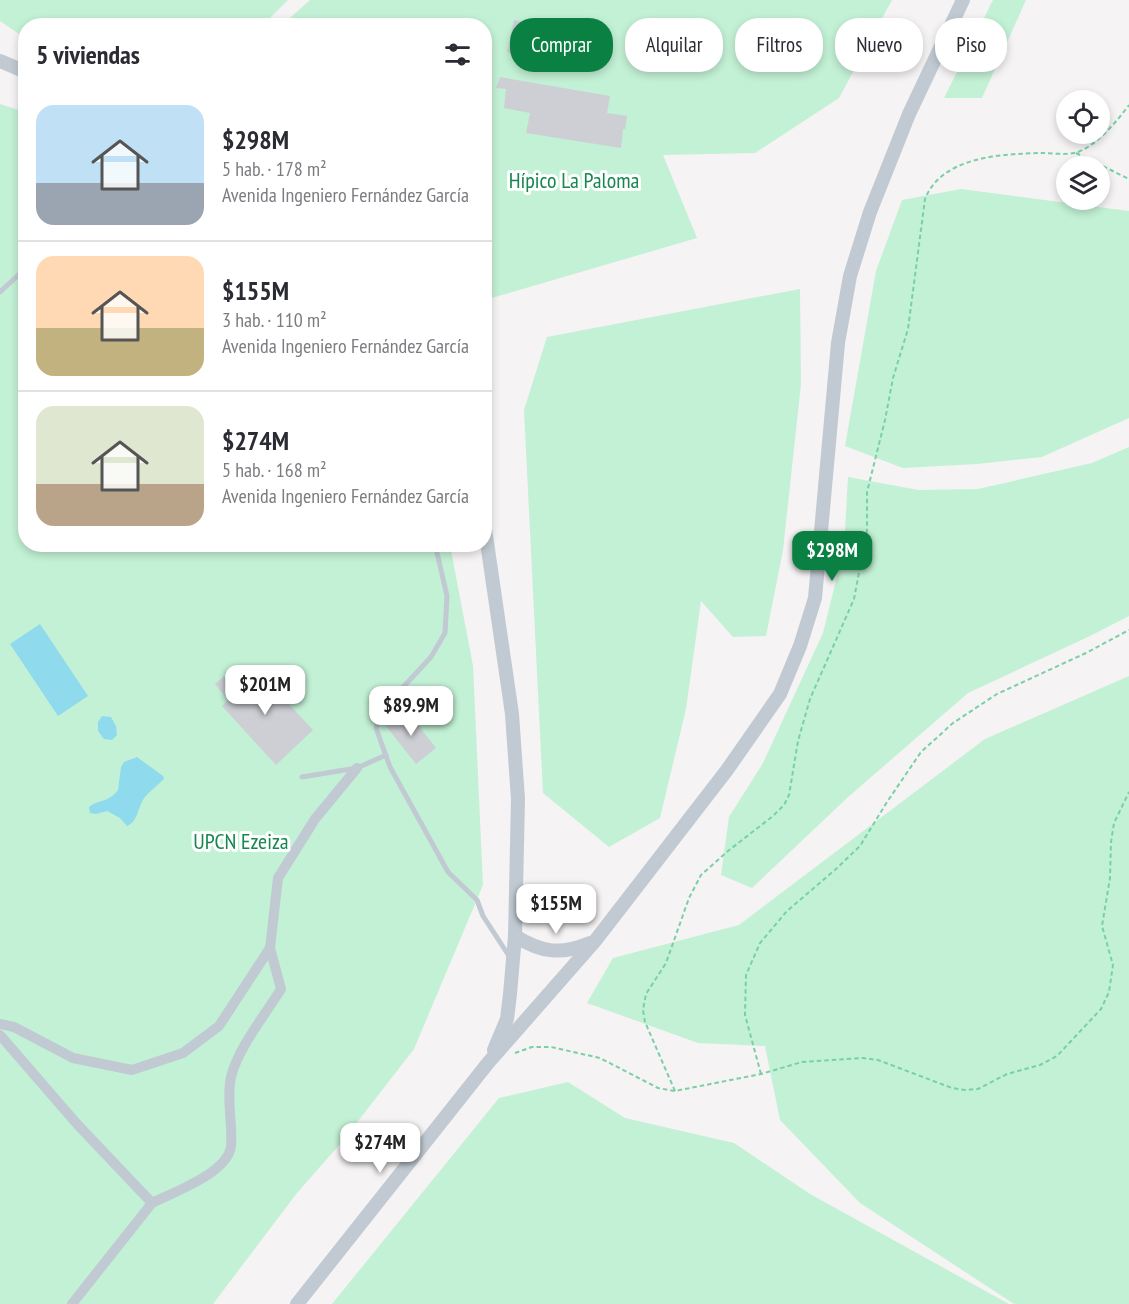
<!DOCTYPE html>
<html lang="es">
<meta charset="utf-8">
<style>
body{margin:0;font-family:"PT Sans Narrow",sans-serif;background:#f2f2f3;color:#2b2b33;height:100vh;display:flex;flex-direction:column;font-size:22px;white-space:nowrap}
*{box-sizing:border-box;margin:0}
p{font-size:20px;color:#7c7c81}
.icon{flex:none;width:33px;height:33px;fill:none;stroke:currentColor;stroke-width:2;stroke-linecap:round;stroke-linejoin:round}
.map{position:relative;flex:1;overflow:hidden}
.drawer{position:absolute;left:18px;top:18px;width:474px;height:534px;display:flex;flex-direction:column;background:#fff;border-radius:24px;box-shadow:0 3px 9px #0003}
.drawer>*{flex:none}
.top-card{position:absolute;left:510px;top:18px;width:528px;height:54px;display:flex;gap:12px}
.fabs{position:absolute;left:1056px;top:90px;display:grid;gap:12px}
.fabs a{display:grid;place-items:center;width:54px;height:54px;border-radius:50%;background:#fff;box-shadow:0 3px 9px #0003;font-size:30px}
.price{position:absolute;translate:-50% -51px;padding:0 14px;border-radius:12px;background:#fff;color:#222;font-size:20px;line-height:39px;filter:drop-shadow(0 2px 3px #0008)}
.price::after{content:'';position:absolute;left:50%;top:36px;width:18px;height:14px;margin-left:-9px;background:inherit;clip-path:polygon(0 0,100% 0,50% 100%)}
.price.on{background:#0b8043;color:#fff}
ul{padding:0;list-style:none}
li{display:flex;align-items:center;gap:18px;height:150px;padding:0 18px}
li+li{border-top:2px solid #e1e1e2}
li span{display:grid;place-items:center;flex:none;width:168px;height:120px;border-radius:18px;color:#555}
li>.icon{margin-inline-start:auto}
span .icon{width:72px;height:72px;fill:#fffc;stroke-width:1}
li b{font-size:26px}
h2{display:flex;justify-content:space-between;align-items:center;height:72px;padding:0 18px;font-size:26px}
.tag{padding:0 21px;border-radius:24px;background:#fff;box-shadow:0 3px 9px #0003;font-size:21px;line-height:54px}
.tag.on{background:#0b8043;color:#fff}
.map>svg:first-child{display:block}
.green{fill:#c3f1d5}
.water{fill:#90daee}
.building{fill:#cdcfd5}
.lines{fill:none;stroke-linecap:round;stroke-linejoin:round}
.path{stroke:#7ad0a6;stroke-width:2;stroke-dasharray:4.5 3;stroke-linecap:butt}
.service{stroke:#c1cad2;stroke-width:5}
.minor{stroke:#c1cad2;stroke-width:10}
.tertiary{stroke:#c1cad2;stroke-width:14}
.labels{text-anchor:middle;stroke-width:6;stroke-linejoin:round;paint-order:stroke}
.park-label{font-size:22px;fill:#17864f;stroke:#fff}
</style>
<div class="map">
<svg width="1129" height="1304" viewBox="0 0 1129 1304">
<rect width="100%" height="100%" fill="#f5f3f3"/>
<g class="green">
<path d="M0,0H288L263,25L26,26L25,38L0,21Z"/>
<path d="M310,0H892L839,98L755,153L663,155L697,238L485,300L484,26H281Z"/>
<path d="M993,0H1026L982,98H944Z"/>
<path d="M0,104L25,112L26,544L450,545L473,666L483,885L414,1049L341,1143L297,1193L213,1304H0Z"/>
<path d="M961,189L1129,211V418L1042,457L977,464L903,468L845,446L876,271L902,200Z"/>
<path d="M800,289L801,384L783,550L766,636L733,637L701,601L686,709L660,818L609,847L543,793L524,410L547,337Z"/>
<path d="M1129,447V616L1090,636L968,693L847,798L752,888L721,875L729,817L763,763L823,633L844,548L848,477L918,490L978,489L1092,463Z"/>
<path d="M1129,676V1304H1014L860,1203L780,1120L765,1046L698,1043L587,1003L613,958L739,925L985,739Z"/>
<path d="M568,1082L625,1118L734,1143L810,1194L1009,1304H332L499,1098Z"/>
</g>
<g class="water">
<path d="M40,624L88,696L58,716L10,644Z"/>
<path d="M102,716L111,717L116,726L117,735L112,740L104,739L98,731V722Z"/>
<path d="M137,757L163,776L164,779C158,785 151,790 145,797C137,807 139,821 127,826L120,818L107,811L96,814L90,813L89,807C99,799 108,803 118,790L121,767L124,762Z"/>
</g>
<g class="building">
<path d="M514,20L571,34L564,66L507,52Z"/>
<path d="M500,77L610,96L607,113L627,116L625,129H623L621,148L526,133L530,113L504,108L506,89L496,88Z"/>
<path d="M258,671L313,730L276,765L222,706L228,700L215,684L224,676L237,692Z"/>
<path d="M407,711L436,748L416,764L386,726Z"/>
</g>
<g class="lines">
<g class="path">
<path d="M1076,153L1129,179"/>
<path d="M515,1053L532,1047H551L600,1058L658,1088L675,1091L761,1074L802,1062L863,1058L878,1060L952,1088L965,1090L978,1089L1007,1074L1040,1065L1057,1056L1101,1009L1109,992L1113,965L1102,926L1110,878L1111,842L1114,823L1129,792"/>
<path d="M761,1074L745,1015L746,975L760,943L787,911L836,869L860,846L887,802L921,752L953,723L997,694L1086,653L1129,630"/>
<path d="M675,1091L645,1022L643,1010L646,994L666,963L689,898L701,875L728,851L773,816L784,805L789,795L798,741L810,699L854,599L867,530V492L885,420L893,378L908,329L925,199C942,156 1002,154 1042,153C1052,153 1064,155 1074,153C1094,149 1118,120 1129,105"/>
</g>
<g class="service">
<path d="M0,292L26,268"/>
<path d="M435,544L447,596L445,633L431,657L382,710L376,728L390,767L448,872L477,900L483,916L511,959"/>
<path d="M302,777L357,768L386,755"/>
</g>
<g class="minor">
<path d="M0,1024L14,1027L73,1058L132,1070L183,1053L219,1026L270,948"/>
<path d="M0,1035L77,1124L152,1203C174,1192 228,1173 231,1146C233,1123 226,1100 231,1077C238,1048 265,1015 281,989L270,948L278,878L315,819L357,768"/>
<path d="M72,1304L152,1203"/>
</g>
<g class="tertiary">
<path d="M0,61L26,72"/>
<path d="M484,522L512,714L518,799L515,936L510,994L507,1019L494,1050"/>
<path d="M515,936C542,953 561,955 590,943"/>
<path d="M297,1304L488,1063L595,941L727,770L780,694L800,646L815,598L838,343L850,276L870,212L909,114L963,0"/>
</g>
</g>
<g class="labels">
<g class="park-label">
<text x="574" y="188">Hípico La Paloma</text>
<text x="241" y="849">UPCN Ezeiza</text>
</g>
</g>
</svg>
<div class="fabs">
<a><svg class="icon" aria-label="locate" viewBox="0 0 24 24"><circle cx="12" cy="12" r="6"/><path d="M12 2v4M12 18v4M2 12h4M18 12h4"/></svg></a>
<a><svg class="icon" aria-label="layers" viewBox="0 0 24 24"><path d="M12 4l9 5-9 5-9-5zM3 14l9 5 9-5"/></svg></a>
</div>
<b class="price on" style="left:832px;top:582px">$298M</b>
<b class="price" style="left:265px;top:716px">$201M</b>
<b class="price" style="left:411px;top:737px">$89.9M</b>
<b class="price" style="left:556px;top:935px">$155M</b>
<b class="price" style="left:380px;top:1174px">$274M</b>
<div class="top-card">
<a class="tag on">Comprar</a>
<a class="tag">Alquilar</a>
<a class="tag">Filtros</a>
<a class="tag">Nuevo</a>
<a class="tag">Piso</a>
</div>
<section class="drawer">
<h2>5 viviendas<svg class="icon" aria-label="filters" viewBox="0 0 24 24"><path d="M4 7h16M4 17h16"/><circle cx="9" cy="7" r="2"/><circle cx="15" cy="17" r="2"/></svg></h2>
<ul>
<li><span style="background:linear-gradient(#bfe0f5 65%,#9aa5b1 0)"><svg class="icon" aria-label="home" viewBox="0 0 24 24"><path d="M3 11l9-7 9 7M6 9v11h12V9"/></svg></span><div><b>$298M</b><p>5 hab. · 178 m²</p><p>Avenida Ingeniero Fernández García</p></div></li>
<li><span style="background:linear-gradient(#ffd9b3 60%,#c2b280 0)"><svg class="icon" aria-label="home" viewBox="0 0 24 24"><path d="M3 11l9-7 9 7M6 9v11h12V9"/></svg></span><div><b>$155M</b><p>3 hab. · 110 m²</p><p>Avenida Ingeniero Fernández García</p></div></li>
<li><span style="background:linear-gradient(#dfe7d0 65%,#b9a48a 0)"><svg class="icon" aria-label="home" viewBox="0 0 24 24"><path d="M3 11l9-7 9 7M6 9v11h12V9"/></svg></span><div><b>$274M</b><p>5 hab. · 168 m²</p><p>Avenida Ingeniero Fernández García</p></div></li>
</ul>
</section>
</div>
